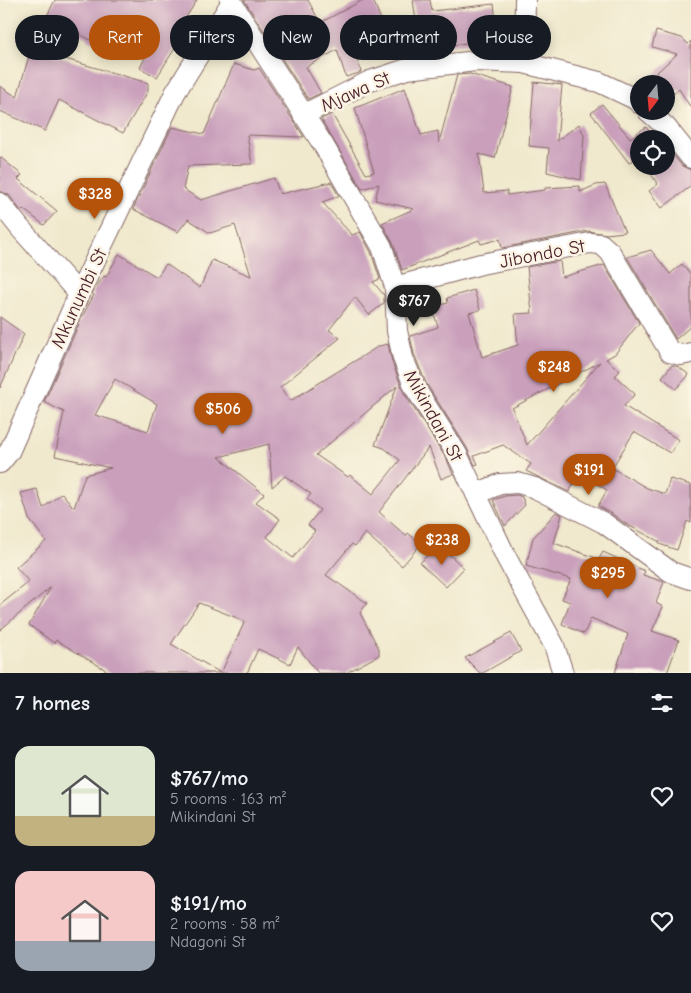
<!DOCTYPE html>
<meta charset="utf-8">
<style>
body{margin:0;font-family:"Comic Neue",sans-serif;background:#242831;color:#f1f3f6;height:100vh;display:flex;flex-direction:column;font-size:19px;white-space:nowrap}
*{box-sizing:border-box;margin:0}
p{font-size:16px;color:#9ea1a6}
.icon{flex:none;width:28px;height:28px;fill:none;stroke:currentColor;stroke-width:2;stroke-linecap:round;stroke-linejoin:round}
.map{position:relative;height:673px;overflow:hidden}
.sheet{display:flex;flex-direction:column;background:#171b24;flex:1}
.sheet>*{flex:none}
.top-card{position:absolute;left:15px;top:15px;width:661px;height:45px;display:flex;gap:10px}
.needle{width:32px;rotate:196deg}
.tools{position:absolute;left:630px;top:75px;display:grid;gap:10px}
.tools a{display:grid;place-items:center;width:45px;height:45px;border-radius:50%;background:#171b24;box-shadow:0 2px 12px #0003;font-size:25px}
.price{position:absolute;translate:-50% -42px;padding:0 11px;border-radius:18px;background:#b45309;color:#fff;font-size:16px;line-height:32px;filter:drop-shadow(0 1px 2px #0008)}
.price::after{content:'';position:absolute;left:50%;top:30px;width:15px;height:11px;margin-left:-8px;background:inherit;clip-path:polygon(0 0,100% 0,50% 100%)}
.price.selected{background:#222;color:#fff}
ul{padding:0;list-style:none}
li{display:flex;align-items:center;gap:15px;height:125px;padding:0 15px}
li span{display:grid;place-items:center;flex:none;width:140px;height:100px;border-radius:15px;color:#555}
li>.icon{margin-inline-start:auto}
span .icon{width:60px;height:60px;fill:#fffc;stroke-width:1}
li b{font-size:21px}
h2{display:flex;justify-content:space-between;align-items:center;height:60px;padding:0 15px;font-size:21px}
.chip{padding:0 18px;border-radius:22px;background:#171b24;box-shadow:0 2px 12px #0003;font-size:18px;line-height:45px}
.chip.selected{background:#b45309;color:#fff}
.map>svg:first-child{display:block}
.building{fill:#c99fbb;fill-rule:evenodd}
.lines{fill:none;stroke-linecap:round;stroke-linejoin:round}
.minor-casing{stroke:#846664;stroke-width:22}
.minor{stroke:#fff;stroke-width:20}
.labels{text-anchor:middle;stroke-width:5;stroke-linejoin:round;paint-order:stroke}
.street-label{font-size:19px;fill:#4a1f2b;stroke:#fcf5e5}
</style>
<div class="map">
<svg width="691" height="673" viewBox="0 0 691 673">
<rect width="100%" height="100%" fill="#fcf5e5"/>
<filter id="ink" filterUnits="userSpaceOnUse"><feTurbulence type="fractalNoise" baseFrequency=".02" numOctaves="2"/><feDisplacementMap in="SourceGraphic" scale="10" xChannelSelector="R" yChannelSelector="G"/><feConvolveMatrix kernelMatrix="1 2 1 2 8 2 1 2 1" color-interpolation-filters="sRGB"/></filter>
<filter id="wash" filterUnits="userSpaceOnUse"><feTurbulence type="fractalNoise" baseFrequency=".0096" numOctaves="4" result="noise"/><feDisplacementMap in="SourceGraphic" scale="20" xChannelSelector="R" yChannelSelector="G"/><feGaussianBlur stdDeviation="1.12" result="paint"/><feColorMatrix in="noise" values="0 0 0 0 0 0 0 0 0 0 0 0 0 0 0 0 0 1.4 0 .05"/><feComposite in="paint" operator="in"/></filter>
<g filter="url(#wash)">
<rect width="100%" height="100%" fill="#f0e9cd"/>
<g id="blocks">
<g class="building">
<path d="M55,0H197L183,22L190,24L157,77L140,68L150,47L104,23L94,42L78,33L79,31L47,16Z"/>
<path d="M244,0H308L320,23L363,0H373L386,32L361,41L366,57L357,59L361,72L359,73L346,77L337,50L306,67L321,93L308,99Z"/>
<path d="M413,0H430L432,11L494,4L498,39L420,49Z"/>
<path d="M656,31L682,38L688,44L691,41V108L679,89L666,100V84H644L677,54L652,47Z"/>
<path d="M31,49L148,83V91L123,133L59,100L45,131L0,111V86L17,97Z"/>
<path d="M234,64L254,70L259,68L304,137L247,135L252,164L188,166L183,189L201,200L274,178L280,194L331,182L339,196L322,202L352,235L360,232L371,252L380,279L373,282L384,295V303L369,315L355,297L329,330L340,338L280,387L290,401L379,346L388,344L392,362L404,393L447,460L453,474L441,479L429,447L379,512L406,536L408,533L421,544L402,566L365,533L355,546L352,544L326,575L367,603L360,613L379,649V655L346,673H318L298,647L290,664L258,649L247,673H111L56,640L54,643L29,625L51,587L0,630V605L29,582L16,567L46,541L29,519L21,493L37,489L43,508L62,493L74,508L85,475L111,468L55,456L64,412L44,402L83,315L94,295L92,294L93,292L104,276L106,277L119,254L157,277L166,264L200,288L212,260L251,276L235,225L210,233L188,219L178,232L133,209L172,127L204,134ZM115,379L157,404L148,431L95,415ZM397,386L375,445L384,448L400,460L373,494L350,475L348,477L316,455ZM269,444L272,487L285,476L311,494L307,499L320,510L308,525L315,531L293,558L267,537L280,519L256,502L264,494L219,457ZM199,603L245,621L221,673L171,644Z"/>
<path d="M470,74L513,87L495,158L479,154L484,193L507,191V195L545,190V188L580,186V192L596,185L605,184L625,232L606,234L588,231L502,248L500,239L481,244L479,240L402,270L393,243L382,223L414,209L375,200L379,184L362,189L321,119L332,114L366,174L374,172L355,108L405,88L421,135L438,131L439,143L457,75Z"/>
<path d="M534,82L562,85L557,141L579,124L584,135L581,180L547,172L549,148L529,146Z"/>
<path d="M602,104L630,138L646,127L655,139H639V159L637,157L629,163L591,113Z"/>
<path d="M666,146L682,166L691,170V186L662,208L649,191L658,184L645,166H666Z"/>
<path d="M0,157L22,175L18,179L57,211L44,225L23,209L21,211L9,195L0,191Z"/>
<path d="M651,250L670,274L682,264L691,275V326L676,339L627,257Z"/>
<path d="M560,261L562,277L604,265L639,323L615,354L606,359L620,371L615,376L635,394L624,406L679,440L670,453L634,432L612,468L647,488L665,494L670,479L691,485V523L687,521L677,550L659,544L660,542L626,524L611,513L598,506L607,490L580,474L569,492L526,471L531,464L503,445L474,456L478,464L475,465L467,448L426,383L414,354L410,336L438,327L432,307L448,303L447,298L474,290L480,310L469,313L482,357L518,345L515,314L532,313L527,267ZM600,362L527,445L512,408Z"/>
<path d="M0,317L24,334L0,388Z"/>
<path d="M672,365L679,367L689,375L676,389L662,377Z"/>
<path d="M517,495L522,497L525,505L505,526L493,500L505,496Z"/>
<path d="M556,512L562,515L554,543L599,559L603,552L645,571L643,575L664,582L656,603L663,607L652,631L679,640L667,673H615L628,634L591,618L584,634L562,624L570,602L562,599L571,579L526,566L533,538Z"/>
<path d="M438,544L464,568L446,587L420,563Z"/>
<path d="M511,633L521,651L483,673H480L465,658Z"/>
</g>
</g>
</g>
<g filter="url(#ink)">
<use href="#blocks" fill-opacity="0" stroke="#846664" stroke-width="1"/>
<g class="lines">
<defs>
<g id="minor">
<path d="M230,0L324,146L382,247L395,287L397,331L403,358L415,388L457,454L507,559L554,645L563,673"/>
<path d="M524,63L525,0"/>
<path d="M648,111L666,127L691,158"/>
<path d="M303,115L370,81L407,69L476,61L524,63L599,82L635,99L639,103"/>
<path d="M0,203L20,228L79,294"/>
<path d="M395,287L481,264L590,243L601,244L610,252L670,352L681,355L691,353"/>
<path d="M0,463L9,452L79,294L175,93L231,3"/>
<path d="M476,494L500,484L518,483L535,488L604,523L671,572L691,579"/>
</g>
</defs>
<use href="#minor" class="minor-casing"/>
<use href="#minor" class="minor"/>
</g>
</g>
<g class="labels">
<g class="street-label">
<text transform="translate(355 91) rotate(-24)" y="7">Mjawa St</text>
<text transform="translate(542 253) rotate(-11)" y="7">Jibondo St</text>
<text transform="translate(78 298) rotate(-65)" y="7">Mkunumbi St</text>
<text transform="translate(434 415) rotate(61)" y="7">Mikindani St</text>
</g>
</g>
</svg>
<div class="tools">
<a><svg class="needle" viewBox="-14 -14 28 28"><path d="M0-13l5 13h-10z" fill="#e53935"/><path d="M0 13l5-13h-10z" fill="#9ea1a6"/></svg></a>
<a><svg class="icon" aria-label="locate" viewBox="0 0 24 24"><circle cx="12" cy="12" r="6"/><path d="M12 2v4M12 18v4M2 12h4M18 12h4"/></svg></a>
</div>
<b class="price" style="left:95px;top:220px">$328</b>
<b class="price selected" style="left:414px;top:327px">$767</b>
<b class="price" style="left:554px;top:393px">$248</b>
<b class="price" style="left:223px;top:435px">$506</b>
<b class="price" style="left:589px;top:496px">$191</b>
<b class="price" style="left:442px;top:566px">$238</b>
<b class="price" style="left:608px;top:599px">$295</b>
<div class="top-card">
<a class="chip">Buy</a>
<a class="chip selected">Rent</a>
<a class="chip">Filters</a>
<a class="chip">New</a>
<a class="chip">Apartment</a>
<a class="chip">House</a>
</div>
</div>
<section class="sheet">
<h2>7 homes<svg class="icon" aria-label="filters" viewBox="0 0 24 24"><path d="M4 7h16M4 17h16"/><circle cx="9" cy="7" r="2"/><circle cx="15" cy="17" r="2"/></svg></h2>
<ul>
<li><span style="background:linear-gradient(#dfe7d0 70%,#c2b280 0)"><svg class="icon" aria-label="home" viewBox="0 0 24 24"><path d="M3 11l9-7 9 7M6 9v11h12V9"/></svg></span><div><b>$767/mo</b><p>5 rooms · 163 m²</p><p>Mikindani St</p></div><svg class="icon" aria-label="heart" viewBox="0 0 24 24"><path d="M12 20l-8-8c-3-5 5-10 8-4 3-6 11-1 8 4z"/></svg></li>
<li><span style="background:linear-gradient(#f6c9c9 70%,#9aa5b1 0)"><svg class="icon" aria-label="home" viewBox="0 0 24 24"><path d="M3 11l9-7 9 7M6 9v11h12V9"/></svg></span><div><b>$191/mo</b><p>2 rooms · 58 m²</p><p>Ndagoni St</p></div><svg class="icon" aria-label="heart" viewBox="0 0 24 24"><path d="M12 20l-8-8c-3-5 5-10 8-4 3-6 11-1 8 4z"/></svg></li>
</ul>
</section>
